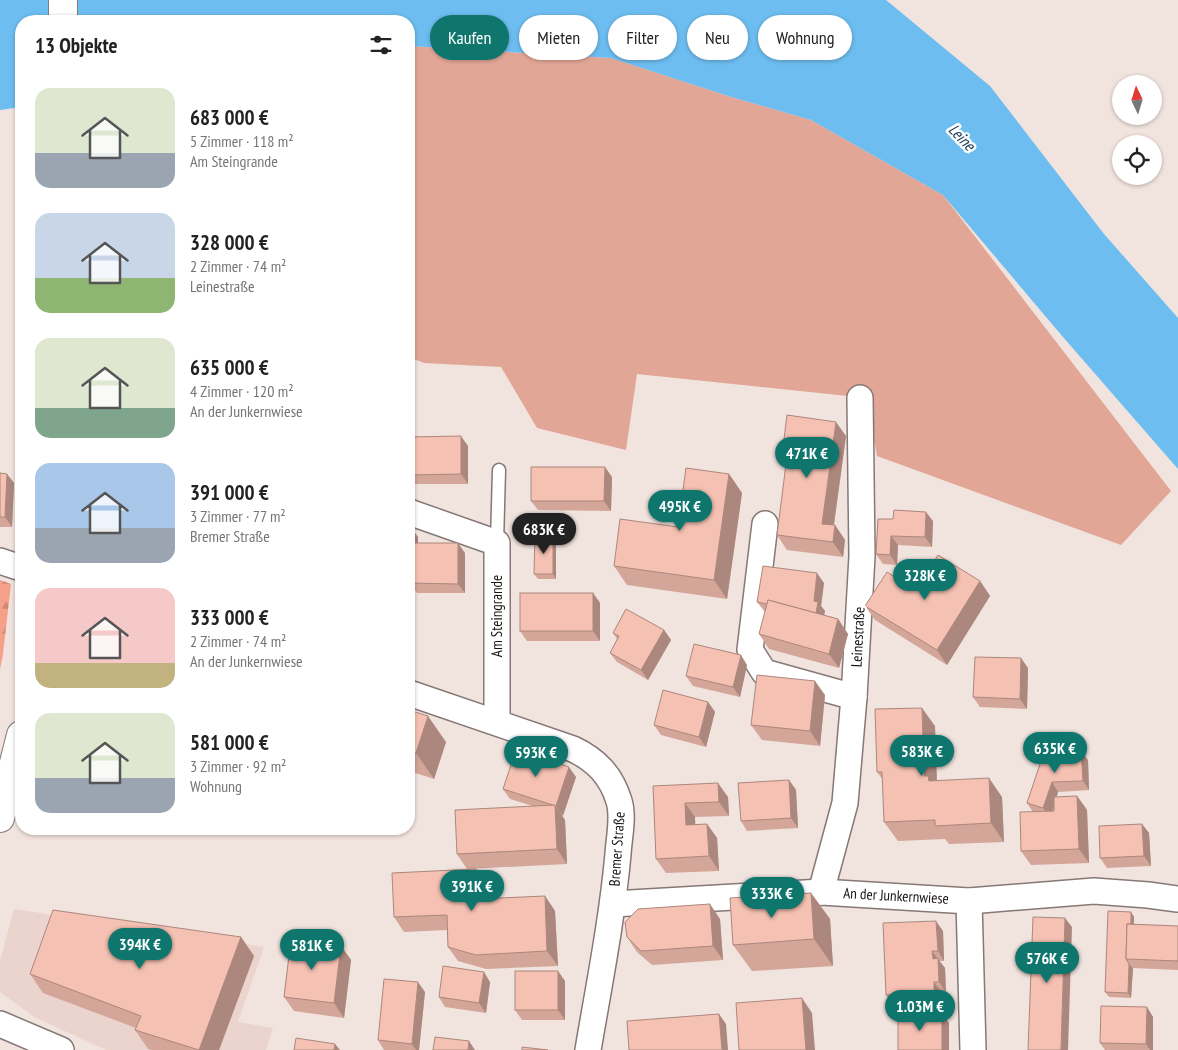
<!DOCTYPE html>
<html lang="de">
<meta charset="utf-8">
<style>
body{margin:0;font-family:"PT Sans Narrow",sans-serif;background:#f2f2f2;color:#222;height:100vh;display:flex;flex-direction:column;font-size:19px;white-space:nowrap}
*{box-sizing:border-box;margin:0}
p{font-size:16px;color:#767676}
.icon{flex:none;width:28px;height:28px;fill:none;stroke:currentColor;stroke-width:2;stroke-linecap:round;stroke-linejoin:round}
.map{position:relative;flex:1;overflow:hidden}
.side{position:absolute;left:15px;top:15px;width:400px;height:820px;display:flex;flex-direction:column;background:#fff;border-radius:20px;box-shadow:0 1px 4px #0004}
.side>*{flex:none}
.guide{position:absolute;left:430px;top:15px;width:475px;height:45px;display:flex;gap:10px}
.needle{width:32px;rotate:356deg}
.controls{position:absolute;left:1112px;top:75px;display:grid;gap:10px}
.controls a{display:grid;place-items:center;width:50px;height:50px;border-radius:50%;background:#fff;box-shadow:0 1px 4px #0004;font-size:25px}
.price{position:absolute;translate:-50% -42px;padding:0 11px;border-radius:18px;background:#0f766e;color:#fff;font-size:16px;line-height:32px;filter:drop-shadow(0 1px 2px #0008)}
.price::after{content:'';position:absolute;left:50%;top:30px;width:15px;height:11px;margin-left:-8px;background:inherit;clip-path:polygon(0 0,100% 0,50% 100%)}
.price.current{background:#222;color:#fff}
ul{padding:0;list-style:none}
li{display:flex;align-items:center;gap:15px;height:125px;padding:0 20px}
li span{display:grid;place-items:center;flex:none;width:140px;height:100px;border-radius:15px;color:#555}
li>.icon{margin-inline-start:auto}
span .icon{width:60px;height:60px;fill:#fffc;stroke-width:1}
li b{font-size:21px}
h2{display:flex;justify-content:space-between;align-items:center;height:60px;padding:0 20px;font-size:21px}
.chip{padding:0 18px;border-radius:22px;background:#fff;box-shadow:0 1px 4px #0004;font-size:18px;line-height:45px}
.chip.current{background:#0f766e;color:#fff}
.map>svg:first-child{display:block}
.built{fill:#ead4cd}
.green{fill:#e2a696}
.forest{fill:url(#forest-firs)}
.water{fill:#6dbdf0}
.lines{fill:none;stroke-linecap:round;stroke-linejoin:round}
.lane-casing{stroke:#857875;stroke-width:15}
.street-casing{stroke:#857875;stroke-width:28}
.secondary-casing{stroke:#857875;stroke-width:30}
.lane{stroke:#fff;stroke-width:12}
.street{stroke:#fff;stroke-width:25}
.secondary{stroke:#fff;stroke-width:28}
.wall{fill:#d3a699}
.shaded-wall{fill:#ac877d}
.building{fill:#f5c1b2;stroke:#ac877d}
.labels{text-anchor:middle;stroke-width:5;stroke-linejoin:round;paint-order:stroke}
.street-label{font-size:15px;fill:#191413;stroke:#fff}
.water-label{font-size:16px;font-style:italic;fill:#193c51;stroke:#fff}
</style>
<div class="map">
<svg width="1178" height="1050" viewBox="0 0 1178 1050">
<defs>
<pattern id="forest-firs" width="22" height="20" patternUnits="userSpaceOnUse" patternTransform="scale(1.25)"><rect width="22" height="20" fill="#f5a088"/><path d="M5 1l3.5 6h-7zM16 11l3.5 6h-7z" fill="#d18974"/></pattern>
</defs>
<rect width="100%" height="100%" fill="#f1e3de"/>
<path class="built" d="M14,909L264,947L238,1022L273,1028L266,1050H106L34,1017L0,992V961Z"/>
<path class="green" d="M409,46L611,58L728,96L811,120L943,195L1171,491L1121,545L877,456L867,398L637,374L626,450L537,428L501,367L424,363L409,357Z"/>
<path class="forest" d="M0,580L11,584L3,654L0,669Z"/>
<path class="water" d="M0,0H886L990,86L1104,234L1178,318V469L1063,337L943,195L811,120L728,96L611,58L409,46V21H21V107L0,110Z"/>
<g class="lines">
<defs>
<path id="lane" d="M497,543L499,470"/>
<g id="street">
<path d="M409,512L497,543V722"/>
<path d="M765,524L750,650L764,672L854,697"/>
<path d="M0,561L21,568"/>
<path d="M409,693L573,749C596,760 611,775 619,801C624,817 619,837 618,854C612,920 599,985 588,1050"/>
<path d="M821,892L845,803L854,697L862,556L860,398"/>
<path d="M969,901L973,1050"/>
<path d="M613,904L821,892L969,901L1094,891L1148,895L1178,899"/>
<path d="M0,1024L61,1050"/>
</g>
<g id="secondary">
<path d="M63,21V0"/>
<path d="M0,818L21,735"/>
</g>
</defs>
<use href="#lane" class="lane-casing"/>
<use href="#street" class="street-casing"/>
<use href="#secondary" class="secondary-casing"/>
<use href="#lane" class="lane"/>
<use href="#street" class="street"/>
<use href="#secondary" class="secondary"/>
</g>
<g class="wall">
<path d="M409,424L414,431V437L468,446V484H414L409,477Z"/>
<path d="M846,436L834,525H835L845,540L843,557L787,550L777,535L789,446L784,439Z"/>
<path d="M0,473L7,474L14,483L12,527H0Z"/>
<path d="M729,474L742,493L727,599L627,585L614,566L678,527Z"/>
<path d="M612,477L611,511L538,510L531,501Z"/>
<path d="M878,519L933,521L932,547L898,545L897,565L883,564L876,554Z"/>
<path d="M409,527L418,537V543L465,553V593H417L410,583V575H409Z"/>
<path d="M553,537L556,542V579H538L534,574Z"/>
<path d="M980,581L990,596L947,665L875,620L865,606L916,590Z"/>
<path d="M824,583L821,606L825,611L824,615L838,619L848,634L839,668L769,649L759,634L765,612L757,602Z"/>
<path d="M593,593L600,603V641H527L520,631Z"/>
<path d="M664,630L671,640L648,680L617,662L610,653L617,639L613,633Z"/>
<path d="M747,665L740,697L693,686L686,676Z"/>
<path d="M1028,668L1027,709L980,707L973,697Z"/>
<path d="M825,695L820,746L762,740L751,725Z"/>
<path d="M708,702L715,712L706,747L661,735L654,725Z"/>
<path d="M409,710L446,742L434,779L409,771Z"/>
<path d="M935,726L937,781L1002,797L1004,842L949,844L945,839L898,841L884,822L883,780L877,772Z"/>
<path d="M1044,752L1088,760L1089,790L1058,792L1057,797L1077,796L1087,810L1089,863L1031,865L1021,851L1033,812L1027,803Z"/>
<path d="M576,777L562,816L565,820L567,864L467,869L457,854L533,806L510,799L503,789Z"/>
<path d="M789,780L796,790L798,828L747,831L741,821Z"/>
<path d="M653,786L728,797L729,816L695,817V824H707L717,838L719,871L666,873L656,859Z"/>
<path d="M1142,824L1149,833L1151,866L1107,868L1100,858Z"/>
<path d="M476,869L486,884L487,899L545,896L555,911L558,966L486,969L458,961L448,947L447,930L404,932L394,917Z"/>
<path d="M811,893L830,919L833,966L752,971L733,945Z"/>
<path d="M1131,912L1134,917V924L1178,926V970L1133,968L1131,998L1109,997L1105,992Z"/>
<path d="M720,919L723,960L652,965L637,952L627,937Z"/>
<path d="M943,931L944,961H939L945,968L946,992H941V1003L893,1005L886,995Z"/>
<path d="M241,937L254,956L219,1050H152L148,1049L135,1030L136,1028L43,993L30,974Z"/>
<path d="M341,946L351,960L344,1018L294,1011L284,997Z"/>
<path d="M565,981V1020H522L515,1010Z"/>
<path d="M490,982L486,1013L445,1007L439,997Z"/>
<path d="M425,992L419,1050H384L378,1040Z"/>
<path d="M1147,1007L1153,1017V1050H1105L1100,1043Z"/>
</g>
<g class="shaded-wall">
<path d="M836,422L846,436L832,538L822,524Z"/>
<path d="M409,424L414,431V447L409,439Z"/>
<path d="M461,436L468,446V484L461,474Z"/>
<path d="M605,467L612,477L611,511L604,501Z"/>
<path d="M7,474L14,483L12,527L5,517Z"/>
<path d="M729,474L742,493L727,599L714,580Z"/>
<path d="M926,512L933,521L932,547L925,537Z"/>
<path d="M835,525L845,540L843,557L833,542Z"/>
<path d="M411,527L418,537V553L411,543Z"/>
<path d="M891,536L898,545L897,565L890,555Z"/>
<path d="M553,537L556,542V579L553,574Z"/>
<path d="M458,543L465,553V593L458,584Z"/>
<path d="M817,573L824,583L821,606L825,611L822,626L815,616L814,601Z"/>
<path d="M980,581L990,596L947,665L937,650Z"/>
<path d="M593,593L600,603V641L593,631Z"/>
<path d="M838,619L848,634L839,668L829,654Z"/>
<path d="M664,630L671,640L648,680L641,670Z"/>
<path d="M741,655L747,665L740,697L733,687Z"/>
<path d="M1021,658L1028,668L1027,709L1020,699Z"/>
<path d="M815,681L825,695L820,746L810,731Z"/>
<path d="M708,702L715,712L706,747L699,737Z"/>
<path d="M922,708L935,726L937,789L942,795L924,776Z"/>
<path d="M428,716L446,742L434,779L416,753Z"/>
<path d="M1081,751L1088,760L1089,790L1083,781Z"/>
<path d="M569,767L576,777L563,816L556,806Z"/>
<path d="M989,778L1002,797L1004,842L991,823Z"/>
<path d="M789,780L796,790L798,828L791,818Z"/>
<path d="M1052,782L1058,792L1050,818L1043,808Z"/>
<path d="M718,783L728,797L729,816L719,802Z"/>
<path d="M1077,796L1087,810L1089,863L1079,849Z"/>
<path d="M685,803L695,817L696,839L686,825Z"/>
<path d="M555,805L565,820L567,864L557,849Z"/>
<path d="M707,824L717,838L719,871L709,856Z"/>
<path d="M1142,824L1149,833L1151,866L1144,856Z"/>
<path d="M476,869L486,884L488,914L478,899Z"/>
<path d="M811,893L830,919L833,966L814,939Z"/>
<path d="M545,896L555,911L558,966L547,951Z"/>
<path d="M710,904L720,919L723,960L713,946Z"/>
<path d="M1131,912L1134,917L1133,959H1129Z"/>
<path d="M1065,918L1072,927L1068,1050H1061Z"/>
<path d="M936,921L943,931L944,961L938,951Z"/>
<path d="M241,937L254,956L219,1050H199Z"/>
<path d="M341,946L351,960L344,1018L334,1003Z"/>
<path d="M932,951L945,968L946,992L939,982L933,959Z"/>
<path d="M1129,964L1133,968L1131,998L1128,993Z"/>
<path d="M558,971L565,981V1020L558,1010Z"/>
<path d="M484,972L490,982L486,1013L479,1003Z"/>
<path d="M418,982L425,992L419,1050H416L412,1044Z"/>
<path d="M934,982L941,992V1003L934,993Z"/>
<path d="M802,998L812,1013L815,1050H806Z"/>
<path d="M1147,1007L1153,1017V1050H1150L1146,1044Z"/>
<path d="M942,1013L949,1023V1050H942Z"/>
<path d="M719,1014L726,1024L728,1050H722Z"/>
<path d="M469,1041L475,1050H468Z"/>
<path d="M335,1044L340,1050H334Z"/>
</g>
<g class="building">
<path d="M787,415L836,422L822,524L835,525L833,542L777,535L789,440L784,439Z"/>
<path d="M461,436V474L409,475V437Z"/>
<path d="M531,467H605L604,501H531Z"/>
<path d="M686,468L729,474L714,580L614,566L620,519L678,527Z"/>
<path d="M0,473L7,474L5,517H0Z"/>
<path d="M894,510L926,512L925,537L891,536L890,555L876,554L878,519H893Z"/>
<path d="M409,527H411V543H458V584L410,583L411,566H409Z"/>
<path d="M535,536L553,537V574H534Z"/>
<path d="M938,555L980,581L937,650L865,606L887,572L916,590Z"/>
<path d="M763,566L817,573L814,601L818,602L816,613L768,600L767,604L757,602Z"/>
<rect x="520" y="593" width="73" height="38"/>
<path d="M768,600L838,619L829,654L759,634Z"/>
<path d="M626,609L664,630L641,670L610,653L619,636L613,633Z"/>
<path d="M694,644L741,655L733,687L686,676Z"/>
<path d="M975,657L1021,658L1020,699L973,697Z"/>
<path d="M757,675L815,681L810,731L751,725Z"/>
<path d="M663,690L708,702L699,737L654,725Z"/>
<path d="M922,708L924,776H928L929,781L989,778L991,823L935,826V820L884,822L882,772H877L875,709Z"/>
<path d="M409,710L428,716L416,753L409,751Z"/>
<path d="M516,750L569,767L556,806L503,789Z"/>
<path d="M1081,751L1083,781L1052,782L1043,808L1027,803L1044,752Z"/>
<path d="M789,780L791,818L741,821L738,783Z"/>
<path d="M718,783L719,802L685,803L686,825L707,824L709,856L656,859L653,786Z"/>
<path d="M1077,796L1079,849L1021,851L1020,812L1054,811V797Z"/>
<path d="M555,805L557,849L457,854L455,810Z"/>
<path d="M1142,824L1144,856L1100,858L1099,826Z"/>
<path d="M476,869L478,899L545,896L547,951L476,955L448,947L447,915L394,917L392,873Z"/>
<path d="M811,893L814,939L733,945L730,898Z"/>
<path d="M710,904L713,946L641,951L627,937L625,922L638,909Z"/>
<path d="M53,910L241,937L199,1050L135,1030L141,1016L30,974Z"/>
<path d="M1108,911L1131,912V924H1127L1126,959L1129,964L1128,993L1105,992Z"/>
<path d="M1033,917L1065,918L1061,1050H1028Z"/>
<path d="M936,921L938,951H932L933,959L938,958L939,982H934V993L886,995L883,923Z"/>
<path d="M1127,924L1178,926V961L1126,959Z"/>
<path d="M291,939L341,946L334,1003L284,997Z"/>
<path d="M443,966L484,972L479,1003L439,997Z"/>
<rect x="515" y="971" width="43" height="39"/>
<path d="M384,979L418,982L412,1044L378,1040Z"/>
<path d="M802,998L806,1050H739L736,1003Z"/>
<path d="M1101,1006L1147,1007L1146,1044L1100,1043Z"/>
<path d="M942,1013V1050H898V1014Z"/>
<path d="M719,1014L722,1050H629L627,1021Z"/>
<path d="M435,1037L469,1041L468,1050H433Z"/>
<path d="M296,1038L335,1044L334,1050H294Z"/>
<path d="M522,1047L548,1050H522Z"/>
</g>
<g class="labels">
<g class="street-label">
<text transform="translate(497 616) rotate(-90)" y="5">Am Steingrande</text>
<text transform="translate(858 637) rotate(-87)" y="5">Leinestraße</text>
<text transform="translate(617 849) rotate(-86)" y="5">Bremer Straße</text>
<text transform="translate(896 896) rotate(3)" y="5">An der Junkernwiese</text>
</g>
<g class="water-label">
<text transform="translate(962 137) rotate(46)" y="6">Leine</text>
</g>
</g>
</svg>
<div class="controls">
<a><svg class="needle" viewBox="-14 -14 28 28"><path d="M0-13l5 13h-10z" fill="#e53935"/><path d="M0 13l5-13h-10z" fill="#767676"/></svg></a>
<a><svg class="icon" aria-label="locate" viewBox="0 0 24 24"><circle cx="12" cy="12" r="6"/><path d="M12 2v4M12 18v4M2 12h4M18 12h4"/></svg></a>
</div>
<b class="price" style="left:807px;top:479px">471K €</b>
<b class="price" style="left:680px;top:532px">495K €</b>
<b class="price current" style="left:544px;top:555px">683K €</b>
<b class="price" style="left:925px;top:601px">328K €</b>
<b class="price" style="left:1055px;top:774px">635K €</b>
<b class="price" style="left:922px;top:777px">583K €</b>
<b class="price" style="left:536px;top:778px">593K €</b>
<b class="price" style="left:472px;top:912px">391K €</b>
<b class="price" style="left:772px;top:919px">333K €</b>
<b class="price" style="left:140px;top:970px">394K €</b>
<b class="price" style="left:312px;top:971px">581K €</b>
<b class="price" style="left:1047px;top:984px">576K €</b>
<b class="price" style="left:920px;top:1032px">1.03M €</b>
<div class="guide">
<a class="chip current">Kaufen</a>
<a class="chip">Mieten</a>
<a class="chip">Filter</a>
<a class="chip">Neu</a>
<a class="chip">Wohnung</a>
</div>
<section class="side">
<h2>13 Objekte<svg class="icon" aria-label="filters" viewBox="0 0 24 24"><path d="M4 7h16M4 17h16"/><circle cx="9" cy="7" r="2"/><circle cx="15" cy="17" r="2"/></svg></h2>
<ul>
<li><span style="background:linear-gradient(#dfe7d0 65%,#9aa5b1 0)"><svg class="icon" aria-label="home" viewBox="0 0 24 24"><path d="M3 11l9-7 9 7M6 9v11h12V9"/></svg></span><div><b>683 000 €</b><p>5 Zimmer · 118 m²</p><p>Am Steingrande</p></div></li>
<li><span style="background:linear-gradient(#c9d6e8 65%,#8fb573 0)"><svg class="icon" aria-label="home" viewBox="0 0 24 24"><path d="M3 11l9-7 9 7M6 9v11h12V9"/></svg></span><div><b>328 000 €</b><p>2 Zimmer · 74 m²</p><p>Leinestraße</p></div></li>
<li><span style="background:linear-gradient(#dfe7d0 70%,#7fa58c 0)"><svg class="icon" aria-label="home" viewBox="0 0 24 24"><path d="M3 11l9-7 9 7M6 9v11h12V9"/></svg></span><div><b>635 000 €</b><p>4 Zimmer · 120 m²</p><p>An der Junkernwiese</p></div></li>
<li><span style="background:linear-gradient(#a9c7e8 65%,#9aa5b1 0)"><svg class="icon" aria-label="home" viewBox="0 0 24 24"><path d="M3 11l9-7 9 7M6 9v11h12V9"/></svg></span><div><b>391 000 €</b><p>3 Zimmer · 77 m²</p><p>Bremer Straße</p></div></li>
<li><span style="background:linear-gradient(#f6c9c9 75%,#c2b280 0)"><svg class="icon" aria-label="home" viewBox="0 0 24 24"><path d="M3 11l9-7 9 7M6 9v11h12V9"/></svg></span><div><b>333 000 €</b><p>2 Zimmer · 74 m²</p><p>An der Junkernwiese</p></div></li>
<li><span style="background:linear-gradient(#dfe7d0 65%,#9aa5b1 0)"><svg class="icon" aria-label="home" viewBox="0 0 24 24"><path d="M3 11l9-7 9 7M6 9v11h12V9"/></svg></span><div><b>581 000 €</b><p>3 Zimmer · 92 m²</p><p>Wohnung</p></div></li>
</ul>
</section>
</div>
